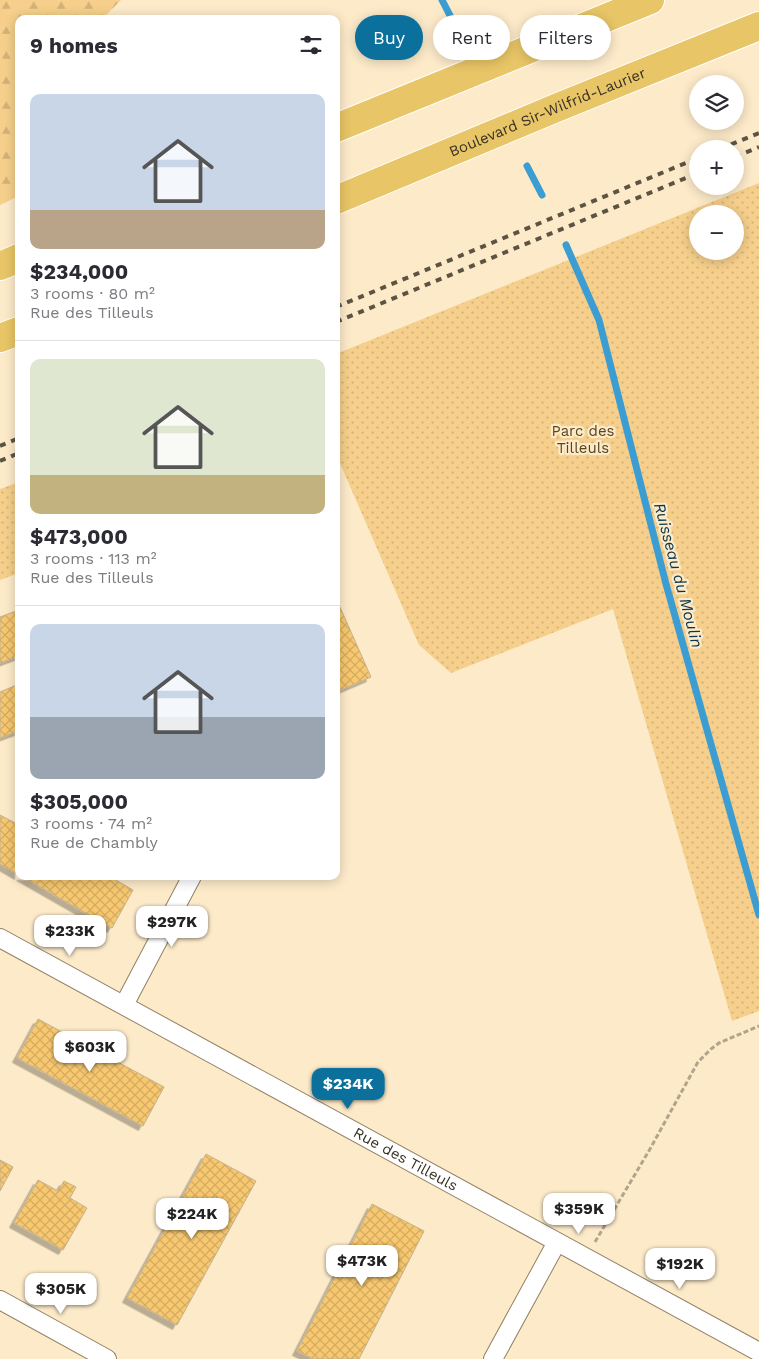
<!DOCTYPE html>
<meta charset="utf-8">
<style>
body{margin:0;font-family:"Work Sans",sans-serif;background:#f7f7f7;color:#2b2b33;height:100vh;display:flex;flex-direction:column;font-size:19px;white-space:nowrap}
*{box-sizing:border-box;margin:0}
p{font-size:16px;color:#7c7c81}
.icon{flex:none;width:28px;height:28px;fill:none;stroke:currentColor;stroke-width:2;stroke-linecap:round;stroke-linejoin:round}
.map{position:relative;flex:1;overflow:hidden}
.sheet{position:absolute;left:15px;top:15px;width:325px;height:865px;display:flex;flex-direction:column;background:#fff;border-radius:10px;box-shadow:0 2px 12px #0003}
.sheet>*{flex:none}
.top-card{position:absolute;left:355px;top:15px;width:329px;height:45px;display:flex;gap:10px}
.tools{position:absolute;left:689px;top:75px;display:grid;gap:10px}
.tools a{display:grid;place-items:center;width:55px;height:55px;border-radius:50%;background:#fff;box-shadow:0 2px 12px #0003;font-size:25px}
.price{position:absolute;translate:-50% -42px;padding:0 11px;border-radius:10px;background:#fff;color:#222;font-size:16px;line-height:32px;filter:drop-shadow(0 1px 2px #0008)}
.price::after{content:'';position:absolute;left:50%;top:30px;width:15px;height:11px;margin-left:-8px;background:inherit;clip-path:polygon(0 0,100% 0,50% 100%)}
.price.active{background:#0c709d;color:#fff}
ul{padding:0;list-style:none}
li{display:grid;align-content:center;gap:10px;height:265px;padding:0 15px}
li+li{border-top:1px solid #e1e1e2}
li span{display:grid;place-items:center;height:155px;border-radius:10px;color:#555}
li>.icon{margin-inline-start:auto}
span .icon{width:90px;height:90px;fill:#fffc;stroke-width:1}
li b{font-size:21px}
h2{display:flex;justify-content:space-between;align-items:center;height:60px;padding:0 15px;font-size:21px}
.chip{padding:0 18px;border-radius:22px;background:#fff;box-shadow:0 2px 12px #0003;font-size:18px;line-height:45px}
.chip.active{background:#0c709d;color:#fff}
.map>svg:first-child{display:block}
.forest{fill:url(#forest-firs)}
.park{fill:url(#park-dots);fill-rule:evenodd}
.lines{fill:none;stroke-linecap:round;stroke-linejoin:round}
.stream{stroke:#3b9dd2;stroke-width:7}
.building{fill:url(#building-cross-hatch);stroke:#c3b292;filter:url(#shadow)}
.street-casing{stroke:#928163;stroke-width:20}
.primary-casing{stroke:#fff;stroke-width:30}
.path{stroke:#b2a48b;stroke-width:3;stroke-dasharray:5 2.5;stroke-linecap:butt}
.street{stroke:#fff;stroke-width:18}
.primary{stroke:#e8c566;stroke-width:28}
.rail{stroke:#5d5343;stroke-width:4;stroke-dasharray:6 6;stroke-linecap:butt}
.labels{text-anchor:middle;stroke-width:4.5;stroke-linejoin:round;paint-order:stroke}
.street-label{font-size:15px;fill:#383124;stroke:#fceac9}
.park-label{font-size:15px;fill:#594621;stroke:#fceac9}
.water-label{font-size:16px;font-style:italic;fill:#0a354a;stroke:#fceac9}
</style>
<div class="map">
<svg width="759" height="1359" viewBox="0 0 759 1359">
<defs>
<pattern id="forest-firs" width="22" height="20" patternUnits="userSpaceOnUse" patternTransform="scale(1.25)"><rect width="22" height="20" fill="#f5cf8b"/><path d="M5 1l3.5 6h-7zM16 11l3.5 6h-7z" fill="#d3b278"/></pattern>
<pattern id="park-dots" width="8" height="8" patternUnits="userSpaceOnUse" patternTransform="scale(1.25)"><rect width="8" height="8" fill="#f5cf8b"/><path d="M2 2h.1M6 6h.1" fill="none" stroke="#d3b278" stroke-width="1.8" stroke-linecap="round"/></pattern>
<pattern id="building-cross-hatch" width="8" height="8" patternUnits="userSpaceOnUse" patternTransform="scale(1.25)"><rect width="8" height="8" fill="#f7c870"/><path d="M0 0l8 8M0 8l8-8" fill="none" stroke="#d4ac61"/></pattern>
<filter id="shadow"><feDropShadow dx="-4.5" dy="4.5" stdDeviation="0" flood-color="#0004"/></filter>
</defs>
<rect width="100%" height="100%" fill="#fceac9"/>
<path class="forest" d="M0,0H121L102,19H19V196L0,205Z"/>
<g class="park">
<path d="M759,183V1011L732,1021L613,609L451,673L419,645L336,454V354ZM698,214H735V251H698Z"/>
<path d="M19,482V573L0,580V489Z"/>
</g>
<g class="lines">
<g class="stream">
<path d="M442,0L459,33"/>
<path d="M527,166L542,195"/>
<path d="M566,245L599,320L666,584L759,915"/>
</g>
</g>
<g class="building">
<path d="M336,598L371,677L336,692Z"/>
<path d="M16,611L19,618V656L0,663V617Z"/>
<path d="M19,684V731L0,738V692Z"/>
<path d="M0,815L19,825V875L0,864Z"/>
<path d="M21,876H109L133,890L112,928Z"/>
<path d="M38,1019L164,1087L143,1126L17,1058Z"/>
<path d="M206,1154L256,1181L177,1325L127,1298Z"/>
<path d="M0,1160L13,1167L0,1191Z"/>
<path d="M38,1180L58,1191L64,1181L76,1187L70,1198L87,1208L63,1250L14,1223Z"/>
<path d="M372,1204L424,1231L359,1359H314L297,1351Z"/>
</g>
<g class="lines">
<defs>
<g id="street">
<path id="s1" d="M0,938L759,1352"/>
<path d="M124,1005L192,876"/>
<path d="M0,1300L107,1359"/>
<path d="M493,1359L557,1242"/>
</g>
<g id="primary">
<path d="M336,128L650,0"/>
<path id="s2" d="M336,200L556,108L759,26"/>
<path d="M0,266L19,258"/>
<path d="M0,338L19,331"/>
</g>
</defs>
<use href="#street" class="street-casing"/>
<use href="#primary" class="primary-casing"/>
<path class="path" d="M595,1242L650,1149L698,1062L711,1049L719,1043L759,1026"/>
<use href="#street" class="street"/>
<use href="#primary" class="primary"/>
<g class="rail">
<path d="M720,149L759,133"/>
<path d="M735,157L759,147"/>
<path d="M336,307L698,158"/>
<path d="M336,322L698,173"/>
<path d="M0,446L19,438"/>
<path d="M0,461L19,453"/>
</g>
</g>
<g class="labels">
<g class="street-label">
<text dy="5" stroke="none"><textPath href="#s2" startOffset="229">Boulevard Sir-Wilfrid-Laurier</textPath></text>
<text dy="5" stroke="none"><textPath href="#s1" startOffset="462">Rue des Tilleuls</textPath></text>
</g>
<g class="park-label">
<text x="583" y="436">Parc des<tspan x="583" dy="17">Tilleuls</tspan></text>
</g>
<g class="water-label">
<text transform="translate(679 575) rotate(75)" y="6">Ruisseau du Moulin</text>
</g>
</g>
</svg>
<div class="tools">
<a><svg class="icon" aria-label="layers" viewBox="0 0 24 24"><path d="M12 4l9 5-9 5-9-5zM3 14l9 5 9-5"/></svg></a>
<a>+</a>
<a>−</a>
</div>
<b class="price" style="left:172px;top:948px">$297K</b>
<b class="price" style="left:70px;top:957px">$233K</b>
<b class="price" style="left:90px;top:1073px">$603K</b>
<b class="price active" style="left:348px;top:1110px">$234K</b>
<b class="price" style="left:579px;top:1235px">$359K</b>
<b class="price" style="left:192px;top:1240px">$224K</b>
<b class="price" style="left:362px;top:1287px">$473K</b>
<b class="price" style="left:680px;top:1290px">$192K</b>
<b class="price" style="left:61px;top:1315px">$305K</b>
<div class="top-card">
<a class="chip active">Buy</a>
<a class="chip">Rent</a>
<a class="chip">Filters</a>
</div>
<section class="sheet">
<h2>9 homes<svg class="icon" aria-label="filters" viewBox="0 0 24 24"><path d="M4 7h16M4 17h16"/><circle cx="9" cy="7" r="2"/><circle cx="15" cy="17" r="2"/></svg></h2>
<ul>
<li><span style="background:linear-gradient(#c9d6e8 75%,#b9a48a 0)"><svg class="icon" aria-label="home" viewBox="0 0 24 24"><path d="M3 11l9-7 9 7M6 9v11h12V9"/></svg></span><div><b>$234,000</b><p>3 rooms · 80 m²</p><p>Rue des Tilleuls</p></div></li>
<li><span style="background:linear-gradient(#dfe7d0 75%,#c2b280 0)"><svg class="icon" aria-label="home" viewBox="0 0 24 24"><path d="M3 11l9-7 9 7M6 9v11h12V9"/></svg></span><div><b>$473,000</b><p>3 rooms · 113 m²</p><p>Rue des Tilleuls</p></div></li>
<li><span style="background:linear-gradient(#c9d6e8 60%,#9aa5b1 0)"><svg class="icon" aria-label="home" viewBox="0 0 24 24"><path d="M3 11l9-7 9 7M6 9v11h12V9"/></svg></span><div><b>$305,000</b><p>3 rooms · 74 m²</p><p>Rue de Chambly</p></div></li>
</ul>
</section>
</div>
